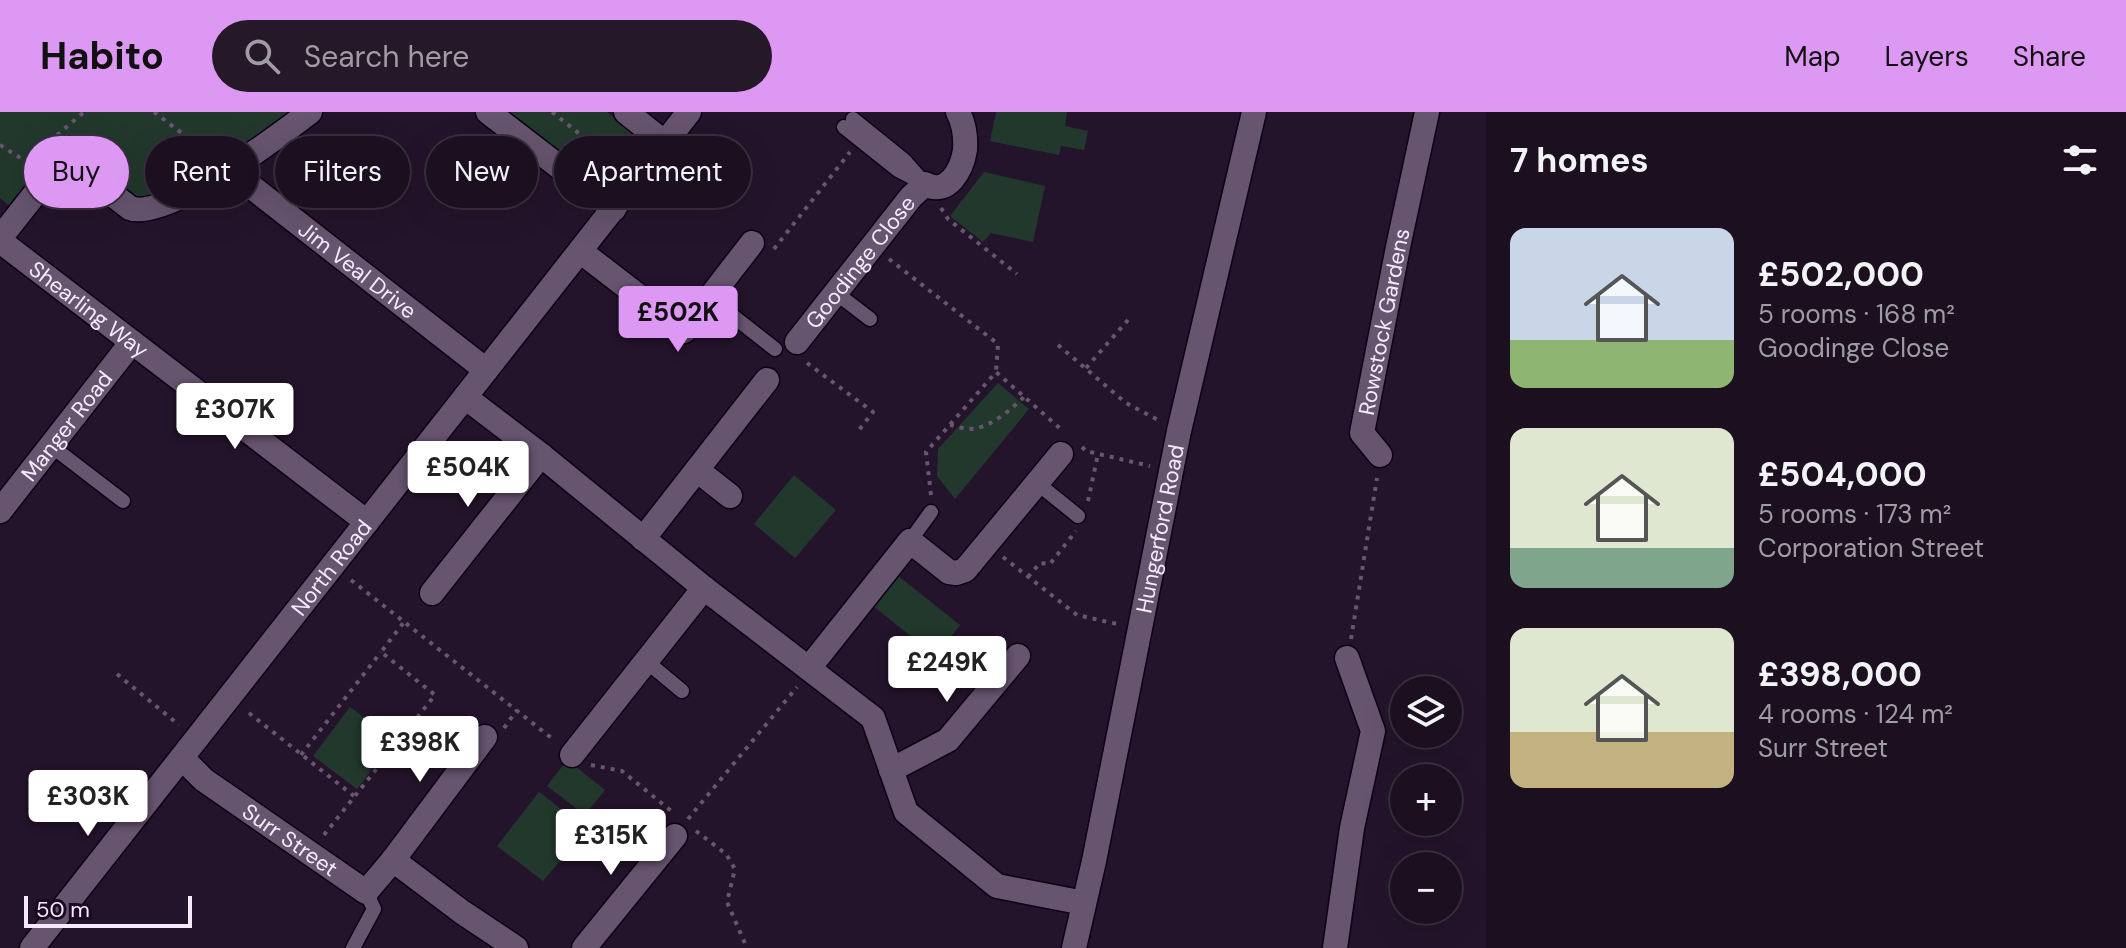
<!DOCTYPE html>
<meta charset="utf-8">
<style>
body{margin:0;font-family:"DM Sans",sans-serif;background:#241829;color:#f1f3f6;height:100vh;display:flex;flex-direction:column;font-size:30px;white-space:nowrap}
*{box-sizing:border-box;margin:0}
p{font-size:26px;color:#a09ca5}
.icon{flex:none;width:44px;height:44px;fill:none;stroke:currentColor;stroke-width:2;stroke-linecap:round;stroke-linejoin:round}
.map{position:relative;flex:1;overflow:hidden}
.panel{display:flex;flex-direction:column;background:#1b0f20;width:640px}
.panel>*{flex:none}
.guide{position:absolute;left:24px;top:24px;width:760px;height:72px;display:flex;gap:16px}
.controls{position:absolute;left:1390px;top:564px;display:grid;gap:16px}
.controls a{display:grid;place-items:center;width:72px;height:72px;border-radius:50%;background:#1b0f20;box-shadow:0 8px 32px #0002,0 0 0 2px #392f3e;font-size:40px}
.scale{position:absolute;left:24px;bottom:20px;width:168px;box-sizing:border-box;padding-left:8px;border:4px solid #f6eafa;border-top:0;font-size:22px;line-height:28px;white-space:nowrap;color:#f6eafa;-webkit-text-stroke:6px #1b0a21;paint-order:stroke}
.price{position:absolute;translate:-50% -68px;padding:0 18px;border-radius:8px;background:#fff;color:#222;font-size:26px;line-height:52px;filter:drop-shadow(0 2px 4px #0008)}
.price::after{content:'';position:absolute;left:50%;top:48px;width:24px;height:18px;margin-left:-12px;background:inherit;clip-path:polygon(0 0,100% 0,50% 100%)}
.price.on{background:#dd98f3;color:#111}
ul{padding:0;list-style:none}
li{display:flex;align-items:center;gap:24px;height:200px;padding:0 24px}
li span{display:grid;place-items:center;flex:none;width:224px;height:160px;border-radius:16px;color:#555}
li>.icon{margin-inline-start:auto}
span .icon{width:96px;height:96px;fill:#fffc;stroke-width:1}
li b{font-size:34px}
h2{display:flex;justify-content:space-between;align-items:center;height:96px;padding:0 24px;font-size:34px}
.chip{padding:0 28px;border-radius:36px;background:#1b0f20;box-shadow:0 8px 32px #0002,0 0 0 2px #392f3e;font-size:28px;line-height:72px}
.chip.on{background:#dd98f3;color:#111}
header{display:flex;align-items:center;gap:48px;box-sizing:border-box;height:112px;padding:0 40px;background:#dd98f3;color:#111}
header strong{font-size:38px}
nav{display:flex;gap:44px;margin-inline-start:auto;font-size:28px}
.search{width:560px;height:72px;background:#241829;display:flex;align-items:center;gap:20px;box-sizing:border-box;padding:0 28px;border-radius:44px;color:#a09ca5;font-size:30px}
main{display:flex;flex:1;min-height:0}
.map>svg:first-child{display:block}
.green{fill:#22382d}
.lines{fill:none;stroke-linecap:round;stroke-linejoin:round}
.lane-casing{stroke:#0d0113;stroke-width:17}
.street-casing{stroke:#0d0113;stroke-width:27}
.secondary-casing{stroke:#0d0113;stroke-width:27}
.path{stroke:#66576c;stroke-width:4;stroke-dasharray:4 6;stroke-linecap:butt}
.lane{stroke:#67546f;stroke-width:14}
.street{stroke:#67546f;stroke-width:24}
.secondary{stroke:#67546f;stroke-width:24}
.labels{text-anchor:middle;stroke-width:7;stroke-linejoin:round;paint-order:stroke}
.street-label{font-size:22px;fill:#f6eafa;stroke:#1b0a21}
</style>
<header>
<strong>Habito</strong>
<div class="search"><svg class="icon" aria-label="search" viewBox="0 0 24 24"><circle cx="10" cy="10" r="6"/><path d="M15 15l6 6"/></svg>Search here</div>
<nav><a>Map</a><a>Layers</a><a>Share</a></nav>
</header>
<main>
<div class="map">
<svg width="1486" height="836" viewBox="0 0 1486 836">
<rect width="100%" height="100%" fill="#24142b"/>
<g class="green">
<path d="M0,0H295L220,51L145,90H136L63,35L14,98L0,86Z"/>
<path d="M503,0H607L632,20L592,71Z"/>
<path d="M996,0H1067L1065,14L1088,19L1084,38L1061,34L1059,43L990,29Z"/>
<path d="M984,60L1045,74L1033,130L991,121L983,130L950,104Z"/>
<path d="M998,271L1029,297L955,387L937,364L938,337Z"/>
<path d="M794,363L836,398L795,446L754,412Z"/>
<path d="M897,463L960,513L936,544L873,494Z"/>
<path d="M350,595L394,628L357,677L313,644Z"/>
<path d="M567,648L605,678L585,703L547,674Z"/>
<path d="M539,680L587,717L543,769L497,734Z"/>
</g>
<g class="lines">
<defs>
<g id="lane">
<path d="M844,15L898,58L925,72L905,49L853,7"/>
<path d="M836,181L870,207"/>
<path d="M710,186L775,237"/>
<path d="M50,333L123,389"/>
<path d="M1037,371L1078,404"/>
<path d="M910,429L931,400"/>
<path d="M646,549L682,579"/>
<path d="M353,836L374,797L366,780"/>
</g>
<g id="street">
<path d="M488,0L614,97"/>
<path d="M626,0L665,31"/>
<path id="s1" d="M230,58L486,258"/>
<path d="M0,126L64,45L130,96C165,110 280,23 310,0"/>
<path id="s2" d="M0,129L367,410"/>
<path d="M580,139L684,219L752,131"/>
<path id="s3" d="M797,230L911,85L925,72C948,85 962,57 965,38C966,25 964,12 958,0"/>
<path d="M465,285L541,343L704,476L873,606L906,700L997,774L1084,791"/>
<path id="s4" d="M1380,343L1362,321L1398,135L1427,0"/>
<path d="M697,358L730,384"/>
<path id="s5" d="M0,399L132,230"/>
<path d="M643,427L767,268"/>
<path d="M432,481L541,343"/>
<path d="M809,556L910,429L949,460L956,461L965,458L1061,342"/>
<path d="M572,643L704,476"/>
<path id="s6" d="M182,646L204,668L366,780L393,748L462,800L516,836"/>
<path d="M891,658L948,628L1018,544"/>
<path d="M393,748L485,625"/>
<path d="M584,836L675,724"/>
<path id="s7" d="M1074,836L1094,749L1179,319L1254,0"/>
<path d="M1335,836L1352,716L1373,619L1347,546"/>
</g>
<g id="secondary">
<path id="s8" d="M32,836L689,0"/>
</g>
</defs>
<use href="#lane" class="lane-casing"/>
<use href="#street" class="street-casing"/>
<use href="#secondary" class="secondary-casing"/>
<g class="path">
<path d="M154,0L209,42"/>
<path d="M552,0L619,53"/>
<path d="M57,23L84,0"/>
<path d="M0,33L30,52L32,50"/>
<path d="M941,96L948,107L1017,162"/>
<path d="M774,137L850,40"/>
<path d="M889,147L998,232L996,260"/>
<path d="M1058,233L1126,291L1160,309"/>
<path d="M807,251L873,300L859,318"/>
<path d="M1086,256L1128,208"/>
<path d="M950,313C956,314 963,317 969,317C987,318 1012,297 1024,285"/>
<path d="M1082,335L1086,339L1150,354"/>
<path d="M931,383L926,340L996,260L1063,319"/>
<path d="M1088,389L1098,342"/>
<path d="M1003,445L1077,503L1117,512"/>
<path d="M1028,465L1040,451L1050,452L1076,419"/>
<path d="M351,468L554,628"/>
<path d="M1351,527L1377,366"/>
<path d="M117,562L179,613"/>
<path d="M249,601L354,684"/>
<path d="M504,616L517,598"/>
<path d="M301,643L381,540"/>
<path d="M591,653L622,659L675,702"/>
<path d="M688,707L797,575"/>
<path d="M696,719L726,742L735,757L727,790L747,836"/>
<path d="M324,723L435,583L381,540L404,510"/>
</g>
<use href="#lane" class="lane"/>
<use href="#street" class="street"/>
<use href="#secondary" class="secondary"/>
</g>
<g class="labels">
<g class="street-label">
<text dy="8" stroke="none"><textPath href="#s3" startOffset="102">Goodinge Close</textPath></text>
<text dy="8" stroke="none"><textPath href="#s1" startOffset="162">Jim Veal Drive</textPath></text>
<text dy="8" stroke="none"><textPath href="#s2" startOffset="112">Shearling Way</textPath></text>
<text dy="8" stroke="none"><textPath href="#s4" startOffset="142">Rowstock Gardens</textPath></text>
<text dy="8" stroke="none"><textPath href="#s5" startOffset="108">Manger Road</textPath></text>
<text dy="8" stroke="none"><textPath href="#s7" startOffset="428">Hungerford Road</textPath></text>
<text dy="8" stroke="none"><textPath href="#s8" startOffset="484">North Road</textPath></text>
<text dy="8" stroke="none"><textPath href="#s6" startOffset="136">Surr Street</textPath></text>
</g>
</g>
</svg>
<div class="controls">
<a><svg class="icon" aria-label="layers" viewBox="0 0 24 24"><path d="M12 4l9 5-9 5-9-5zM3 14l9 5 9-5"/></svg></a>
<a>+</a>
<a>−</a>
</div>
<div class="scale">50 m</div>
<b class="price on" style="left:678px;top:242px">£502K</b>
<b class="price" style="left:235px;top:339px">£307K</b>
<b class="price" style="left:468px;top:397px">£504K</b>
<b class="price" style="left:947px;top:592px">£249K</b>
<b class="price" style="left:420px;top:672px">£398K</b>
<b class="price" style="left:88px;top:726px">£303K</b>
<b class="price" style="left:611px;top:765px">£315K</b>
<div class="guide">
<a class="chip on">Buy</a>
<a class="chip">Rent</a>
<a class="chip">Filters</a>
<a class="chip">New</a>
<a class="chip">Apartment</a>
</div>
</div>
<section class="panel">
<h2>7 homes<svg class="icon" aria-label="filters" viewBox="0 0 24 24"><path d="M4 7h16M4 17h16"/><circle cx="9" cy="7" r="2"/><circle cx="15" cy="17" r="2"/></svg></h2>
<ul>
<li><span style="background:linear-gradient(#c9d6e8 70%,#8fb573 0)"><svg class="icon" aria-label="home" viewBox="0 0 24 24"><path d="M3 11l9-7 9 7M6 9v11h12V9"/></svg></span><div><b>£502,000</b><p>5 rooms · 168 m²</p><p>Goodinge Close</p></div></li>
<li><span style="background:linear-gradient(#dfe7d0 75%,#7fa58c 0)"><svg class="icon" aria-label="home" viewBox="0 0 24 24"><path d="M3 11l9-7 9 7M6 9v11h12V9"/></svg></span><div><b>£504,000</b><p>5 rooms · 173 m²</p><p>Corporation Street</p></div></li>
<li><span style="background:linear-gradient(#dfe7d0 65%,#c2b280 0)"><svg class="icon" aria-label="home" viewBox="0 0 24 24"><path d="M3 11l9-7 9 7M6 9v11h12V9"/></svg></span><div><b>£398,000</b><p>4 rooms · 124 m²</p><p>Surr Street</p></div></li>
</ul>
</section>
</main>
